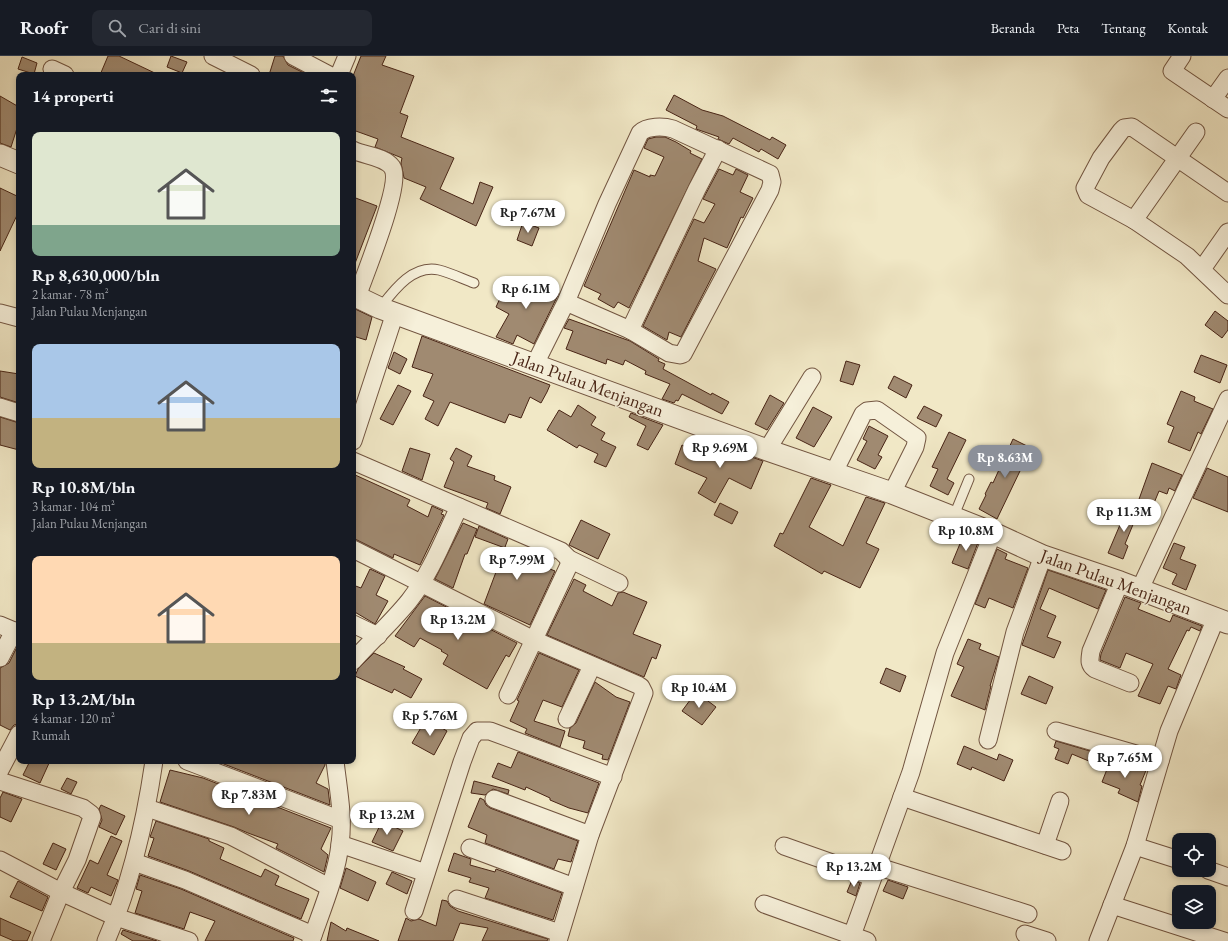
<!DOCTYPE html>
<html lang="id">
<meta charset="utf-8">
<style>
body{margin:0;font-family:"EB Garamond",serif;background:#242831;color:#f1f3f6;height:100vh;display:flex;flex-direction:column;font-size:15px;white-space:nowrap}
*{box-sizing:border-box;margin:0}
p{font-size:13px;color:#9ea1a6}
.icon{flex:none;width:22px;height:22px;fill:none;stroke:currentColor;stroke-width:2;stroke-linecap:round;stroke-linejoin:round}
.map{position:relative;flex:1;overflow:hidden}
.details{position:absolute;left:16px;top:16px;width:340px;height:692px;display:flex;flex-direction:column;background:#171b24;border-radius:8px;box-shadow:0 2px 6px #0003}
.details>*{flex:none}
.fabs{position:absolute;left:1172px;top:777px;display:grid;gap:8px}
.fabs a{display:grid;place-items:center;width:44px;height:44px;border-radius:8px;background:#171b24;box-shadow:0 2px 6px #0003;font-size:20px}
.price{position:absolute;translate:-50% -34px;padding:0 9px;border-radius:14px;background:#fff;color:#222;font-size:13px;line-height:26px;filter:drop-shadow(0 1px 2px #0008)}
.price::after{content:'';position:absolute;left:50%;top:24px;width:12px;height:9px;margin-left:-6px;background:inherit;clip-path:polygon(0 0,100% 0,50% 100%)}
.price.current{background:#8c9099;color:#fff}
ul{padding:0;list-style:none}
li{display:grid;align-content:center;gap:8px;height:212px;padding:0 16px}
li span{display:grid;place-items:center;height:124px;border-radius:8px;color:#555}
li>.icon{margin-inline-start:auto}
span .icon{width:72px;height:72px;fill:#fffc;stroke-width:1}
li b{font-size:17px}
h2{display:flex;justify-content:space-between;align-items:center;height:48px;padding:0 16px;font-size:17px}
header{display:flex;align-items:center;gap:24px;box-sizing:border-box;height:56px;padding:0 20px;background:#171b24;border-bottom:1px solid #363941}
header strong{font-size:19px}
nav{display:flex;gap:22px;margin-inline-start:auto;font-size:14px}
.search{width:280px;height:36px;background:#242831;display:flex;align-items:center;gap:10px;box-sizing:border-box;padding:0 14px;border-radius:8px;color:#9ea1a6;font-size:15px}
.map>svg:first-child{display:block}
.building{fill:#a08a71;stroke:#482415}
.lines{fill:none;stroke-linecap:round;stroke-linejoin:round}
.service-casing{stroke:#725541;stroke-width:11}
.minor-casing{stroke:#725541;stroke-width:19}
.tertiary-casing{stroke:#725541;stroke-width:23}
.service{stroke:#f6f0da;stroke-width:9}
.minor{stroke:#f6f0da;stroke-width:17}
.tertiary{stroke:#f6f0da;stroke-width:21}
.labels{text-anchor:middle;stroke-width:3;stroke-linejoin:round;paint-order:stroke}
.street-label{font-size:18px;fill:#482415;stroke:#f6f0da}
</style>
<header>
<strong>Roofr</strong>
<div class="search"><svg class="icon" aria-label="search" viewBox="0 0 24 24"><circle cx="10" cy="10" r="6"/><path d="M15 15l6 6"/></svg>Cari di sini</div>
<nav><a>Beranda</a><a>Peta</a><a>Tentang</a><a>Kontak</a></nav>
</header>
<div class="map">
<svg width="1228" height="885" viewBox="0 0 1228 885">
<rect width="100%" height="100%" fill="#f1e8c6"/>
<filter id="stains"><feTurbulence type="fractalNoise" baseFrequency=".005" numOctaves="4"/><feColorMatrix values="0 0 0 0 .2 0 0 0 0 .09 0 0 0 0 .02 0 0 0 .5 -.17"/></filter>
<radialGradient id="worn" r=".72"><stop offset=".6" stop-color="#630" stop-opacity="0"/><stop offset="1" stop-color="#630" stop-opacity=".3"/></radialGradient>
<g class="building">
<path d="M108,0H119L159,19H100Z"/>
<path d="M171,0L187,6L182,17L167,11Z"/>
<path d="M275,0H283L288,9L308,19H269Z"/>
<path d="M361,0H386L382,9L414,20L400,57L408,60L401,81L454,102L440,133L473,148L480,126L493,131L476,170L420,143L426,131L404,122L401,107L402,102L375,91L378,83L353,74V20Z"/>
<path d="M22,1L37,7L34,18L18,13Z"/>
<path d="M674,39L702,54L723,60L770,84L772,81L786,89L778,103L761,93L759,96L733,82L729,88L718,83L719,81L696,73L697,70L666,54Z"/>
<path d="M0,40L19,51V66L11,91L0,87Z"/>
<path d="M656,81H665L676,86L691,95L690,97L702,103L629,252L618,246L614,252L598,243L601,238L584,230L634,114L650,121V119L655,120L664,101L644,92L648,83Z"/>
<path d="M719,113L733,119L736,113L748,119L740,136L753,142L743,162L741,161L727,192L704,182L698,205L716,213L681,281L669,276L667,284L643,270L694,163L704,167L715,148L703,143Z"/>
<path d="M0,132L19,141V155L0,195Z"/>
<path d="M353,141L377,150L354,210H353Z"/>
<path d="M523,166L539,172L532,190L517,184Z"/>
<path d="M534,222L552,228L551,232L559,237L534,288L517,279L513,288L496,281L509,258L496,251L509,223L530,233Z"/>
<path d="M353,252L372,261L366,284L353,280Z"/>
<path d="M1215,255L1228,265V274L1222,282L1205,269Z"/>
<path d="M569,263L630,285L659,303L658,305L665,308L663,313L711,339L712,337L729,346L722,358L682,338L678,345L676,344L674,347L662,343L670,328L645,318L646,315L625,304L623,309L607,303L606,308L566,293L573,275L564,272Z"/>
<path d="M422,280L550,329L547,336L541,347L530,341L521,362L509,358L505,367L450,346L438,370L425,363L434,345L423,340L433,318L412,311Z"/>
<path d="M394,296L407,303L400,318L388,312Z"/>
<path d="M1201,299L1227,309L1220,327L1194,316Z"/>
<path d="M846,305L860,309L853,329L840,325Z"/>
<path d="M0,315L19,318V347L0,341Z"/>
<path d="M894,320L912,329L906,342L888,332Z"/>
<path d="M398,329L411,335L393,369L380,363Z"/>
<path d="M1181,335L1195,341L1194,345L1213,353L1201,378L1198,376L1190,395L1168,386L1174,371L1167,368Z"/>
<path d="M770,339L784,347L767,374L755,368Z"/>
<path d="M578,349L596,361L591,369L605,377L601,384L616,391L606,411L594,406L598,398L579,389L577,392L547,374L559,354L571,361Z"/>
<path d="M924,350L942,359L936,371L917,362Z"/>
<path d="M813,351L832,361L814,391L796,382Z"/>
<path d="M631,357L663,369L648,394L637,389L646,370L629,361Z"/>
<path d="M0,361L19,367V394L0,389Z"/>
<path d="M869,370L888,380L878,399L882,401L875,413L857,404L867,385L863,383Z"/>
<path d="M949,376L966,384L947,423L954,427L948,439L930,430L938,413L932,411Z"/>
<path d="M1013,383L1031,392L997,463L979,453L986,439L985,438L991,426L993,427Z"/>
<path d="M682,389L716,403L723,391L763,405L751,433L729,422L715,447L698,437L707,422L675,408Z"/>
<path d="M410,392L430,398L422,424L402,415Z"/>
<path d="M456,392L472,400L467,410L495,420L494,424L511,431L500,458L486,452L488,447L444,431L454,406L450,403Z"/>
<path d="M1152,407L1182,419L1175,435L1169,432L1167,438L1159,435L1152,452L1138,446Z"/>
<path d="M1207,412L1228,421V456L1193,442Z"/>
<path d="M353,418L410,444L407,450L428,461L432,450L443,455L441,458L444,459L420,509L394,498L393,502L353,482Z"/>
<path d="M811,422L831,429L809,471L843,490L866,441L885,447L866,487L879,493L860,532L824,515L822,518L774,490L780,477L783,478Z"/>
<path d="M720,447L738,456L732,468L714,459Z"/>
<path d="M1128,450L1139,454L1125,488L1128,490L1123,503L1108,497Z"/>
<path d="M581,464L610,478L598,503L569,489Z"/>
<path d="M463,467L477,473L467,498H465L453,532L435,523Z"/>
<path d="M479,470L508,483L505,491L534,505L538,496L554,503L550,513L555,515L530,569L484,548L505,492L475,481Z"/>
<path d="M964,478L979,484L968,513L952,507Z"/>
<path d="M1174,487L1185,491L1180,503L1196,509L1186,534L1172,528L1177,518L1163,512Z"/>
<path d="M997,493L1007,498L1005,503L1028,512L1013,552L989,542L985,552L975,548Z"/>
<path d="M370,513L385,520L376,539L388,545L375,568L353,555V529L361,532Z"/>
<path d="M1048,514L1106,534L1098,553L1049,532L1040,553L1056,560L1047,581L1061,586L1054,602L1022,589Z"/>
<path d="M574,523L586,529L583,535L612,550L618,537L623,536L647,546L633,578L661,589L656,603L652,601L644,621L547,579Z"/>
<path d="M425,540L517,587L509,601L506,599L487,633L443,608L448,599L441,595L442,594L420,582L414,591L395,580Z"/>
<path d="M1125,541L1141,547L1138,553L1170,566L1173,559L1202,570L1200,575L1191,571L1189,575L1187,574L1168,613L1181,619L1176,633L1168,630L1160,648L1138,640L1153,608L1126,597L1120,612L1100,604L1101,598Z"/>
<path d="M968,583L981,588L979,593L999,601L990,630H991L985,654L951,640L964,611L957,608Z"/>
<path d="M19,587V668L14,669L10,674L0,669V612L9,607Z"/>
<path d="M374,597L405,611L403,613L422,623L411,642L394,633L392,637L355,620L358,613Z"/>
<path d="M539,597L579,614L562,651L543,644L534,665L565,675L560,691L525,677L527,673L510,665L519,645L517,644Z"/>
<path d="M886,612L906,620L900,636L880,627Z"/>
<path d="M1029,620L1053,631L1046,648L1021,638Z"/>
<path d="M595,626L616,641L630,646L608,704L602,703L603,699L583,692L585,685L568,680L570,672L576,667Z"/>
<path d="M696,636L716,651L702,669L682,655Z"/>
<path d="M426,663L447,675L434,699L412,687Z"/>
<path d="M1056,685L1100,698L1096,708L1072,698L1068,708L1055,703L1059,693L1054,691Z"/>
<path d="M964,690L997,704L999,698L1013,704L1004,725L972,711L971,714L957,708Z"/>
<path d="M518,696L599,727L588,757L569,752L550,744V742L526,731L525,734L492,721L498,707L511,712Z"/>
<path d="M1111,703L1129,711L1130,707L1147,712L1140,729L1142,730L1138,746L1118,737L1120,733L1102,726Z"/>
<path d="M30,705H50L40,727L23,719Z"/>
<path d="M216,705H325V709L316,727L328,733L330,749Z"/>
<path d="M170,714L203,722L331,772L321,793L328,799L324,816L276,792L278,788L248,777L234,771L160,746Z"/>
<path d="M67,722L77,726L71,738L61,733Z"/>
<path d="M474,725L509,734L508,738L493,733L485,739L471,737Z"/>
<path d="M3,736L22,743L11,766L0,761V742Z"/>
<path d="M480,742L484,744L486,749L490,752L578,785L571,806L558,803L554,813L485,787L487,779L468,771Z"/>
<path d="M101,749L125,760L116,779L99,771L102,764L99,753Z"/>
<path d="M156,765L209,783V785L224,792L220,803L261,821L265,813L279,820L275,829L309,843L301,863L189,815L148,800L154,782L150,781Z"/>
<path d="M382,765L403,775L393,795L372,786Z"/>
<path d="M111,780L122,785L107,819L118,824L111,840L91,831L88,837L77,832L90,804L98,808Z"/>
<path d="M53,787L66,793L56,814L43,808Z"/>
<path d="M454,797L471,803L470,809L495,816L496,813L562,837L553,864L485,842L489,832L469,826L471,822L448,815Z"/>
<path d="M346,812L376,826L368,845L340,832Z"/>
<path d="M392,816L412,825L407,838L386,828Z"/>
<path d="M140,819L181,833L294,882L293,885H205L215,865L190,856L184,873L135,857L142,835L136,833Z"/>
<path d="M852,824L860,827L856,840L847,836Z"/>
<path d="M888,824L908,831L903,843L883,835Z"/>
<path d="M18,825L48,841L42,855L10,841Z"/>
<path d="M442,844L447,845L450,850L458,855L548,883L547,885H482L488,872L460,867L453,885H398L406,862L411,865L419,863L436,870Z"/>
<path d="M0,862L31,876L27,885H14L0,879Z"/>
<path d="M331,866L346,875L347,872L379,885H327Z"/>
<path d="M123,874L157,885H133L121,878Z"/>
</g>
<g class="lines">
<defs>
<g id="service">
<path d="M380,252C394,234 413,208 439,214C451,217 463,223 474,227"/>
<path d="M953,462L969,423"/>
</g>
<g id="minor">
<path d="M213,0L251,19"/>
<path d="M293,0L329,19"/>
<path d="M1182,0L1172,15L1228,53"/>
<path d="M52,13L65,19"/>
<path d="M339,19L347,0"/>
<path d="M1213,43L1228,22"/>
<path d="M353,94C365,100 384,100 392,111C403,127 364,220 357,241"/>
<path d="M1228,137L1132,71L1124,72L1121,75L1101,102L1085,132L1088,139L1134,164L1187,200L1228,239"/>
<path d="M1134,164L1196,76"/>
<path d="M1202,213L1228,176"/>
<path d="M0,257L19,262"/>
<path d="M630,274L697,133L718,93"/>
<path d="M535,308L566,246L607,148L640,77C647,70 663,70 673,73L770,118L772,126L770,134L683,298L680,299L669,297L630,274L566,246"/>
<path d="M0,351L19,357"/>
<path d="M353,385L395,257"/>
<path d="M767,394L812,321"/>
<path d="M353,405L561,495L569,503L619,527"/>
<path d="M834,416L863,358L867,355L877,354L917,382L915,391L892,437"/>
<path d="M353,493L534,584L638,629L641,631L644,637L590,779L558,885"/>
<path d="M1120,526L1091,595C1090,603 1088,608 1095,613L1130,627"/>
<path d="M1140,533L1228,343"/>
<path d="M353,568L378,580"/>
<path d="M0,569L19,577"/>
<path d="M0,602L14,575"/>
<path d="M353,605C371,585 392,566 409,545C431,517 444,482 459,451"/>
<path d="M508,639L569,509V503"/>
<path d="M567,663L592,610"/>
<path d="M1056,675L1160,705"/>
<path d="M988,684L1015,576L1043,500"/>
<path d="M187,705L341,764"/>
<path d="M0,714L19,678"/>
<path d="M0,725L83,752L91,758L92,761L77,804L61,836L41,885"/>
<path d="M902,741L1062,795"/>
<path d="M494,743L590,779"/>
<path d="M147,752L231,780L329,831"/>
<path d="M340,788L426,817"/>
<path d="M1045,789L1060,745"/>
<path d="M784,790L872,821"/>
<path d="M1135,790L1179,804"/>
<path d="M470,792L574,831"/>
<path d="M0,804L61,836L116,861L189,885"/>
<path d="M134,806L185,824L313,879"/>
<path d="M876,810L1028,858"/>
<path d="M1208,814L1228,821"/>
<path d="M457,843L560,877"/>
<path d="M764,848L867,885"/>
<path d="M1112,849L1224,885"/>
<path d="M414,855L462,706L471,682L477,675H490L613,721"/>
<path d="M1025,878L1047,885"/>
<path d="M106,885C131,828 145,767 154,705"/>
<path d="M311,885C321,856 337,818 340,788C344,761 338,732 335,705"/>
<path d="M850,885L911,716L945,597L993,477"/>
<path d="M1098,885L1135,790L1169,675L1216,562"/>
</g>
<g id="tertiary">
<path d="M0,99L19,107"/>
<path d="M353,239L380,252L767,394L892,437L993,477L1043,500L1120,526L1228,567"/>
</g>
</defs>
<use href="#service" class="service-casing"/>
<use href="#minor" class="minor-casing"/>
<use href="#tertiary" class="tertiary-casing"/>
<use href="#service" class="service"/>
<use href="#minor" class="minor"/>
<use href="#tertiary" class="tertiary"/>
</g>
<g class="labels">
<g class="street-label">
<text transform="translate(588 328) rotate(20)" y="6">Jalan Pulau Menjangan</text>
<text transform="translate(1116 526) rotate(20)" y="6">Jalan Pulau Menjangan</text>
</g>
</g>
<rect width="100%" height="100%" filter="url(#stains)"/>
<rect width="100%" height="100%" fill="url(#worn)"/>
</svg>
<div class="fabs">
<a><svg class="icon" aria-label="locate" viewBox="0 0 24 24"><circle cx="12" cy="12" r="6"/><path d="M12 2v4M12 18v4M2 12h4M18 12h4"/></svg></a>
<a><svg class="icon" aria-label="layers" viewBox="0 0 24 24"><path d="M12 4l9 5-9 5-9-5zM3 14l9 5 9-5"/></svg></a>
</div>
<b class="price" style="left:528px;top:178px">Rp 7.67M</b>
<b class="price" style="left:526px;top:254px">Rp 6.1M</b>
<b class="price" style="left:720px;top:413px">Rp 9.69M</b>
<b class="price current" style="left:1005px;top:423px">Rp 8.63M</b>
<b class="price" style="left:1124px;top:477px">Rp 11.3M</b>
<b class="price" style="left:966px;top:496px">Rp 10.8M</b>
<b class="price" style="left:517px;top:525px">Rp 7.99M</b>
<b class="price" style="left:458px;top:585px">Rp 13.2M</b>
<b class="price" style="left:699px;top:653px">Rp 10.4M</b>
<b class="price" style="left:430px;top:681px">Rp 5.76M</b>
<b class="price" style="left:1125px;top:723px">Rp 7.65M</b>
<b class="price" style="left:249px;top:760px">Rp 7.83M</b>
<b class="price" style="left:387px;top:780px">Rp 13.2M</b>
<b class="price" style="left:854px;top:832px">Rp 13.2M</b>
<section class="details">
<h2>14 properti<svg class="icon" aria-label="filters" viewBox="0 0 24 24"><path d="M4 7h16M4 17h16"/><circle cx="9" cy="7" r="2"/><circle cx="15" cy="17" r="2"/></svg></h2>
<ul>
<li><span style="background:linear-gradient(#dfe7d0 75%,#7fa58c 0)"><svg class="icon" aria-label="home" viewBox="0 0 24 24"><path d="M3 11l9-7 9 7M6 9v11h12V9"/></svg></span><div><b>Rp 8,630,000/bln</b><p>2 kamar · 78 m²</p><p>Jalan Pulau Menjangan</p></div></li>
<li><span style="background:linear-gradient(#a9c7e8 60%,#c2b280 0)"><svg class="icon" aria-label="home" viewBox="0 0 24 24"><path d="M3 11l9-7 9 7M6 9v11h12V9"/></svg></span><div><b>Rp 10.8M/bln</b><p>3 kamar · 104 m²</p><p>Jalan Pulau Menjangan</p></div></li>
<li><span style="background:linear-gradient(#ffd9b3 70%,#c2b280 0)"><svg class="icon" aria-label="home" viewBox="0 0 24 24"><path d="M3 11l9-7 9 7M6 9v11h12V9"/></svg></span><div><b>Rp 13.2M/bln</b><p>4 kamar · 120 m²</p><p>Rumah</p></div></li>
</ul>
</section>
</div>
